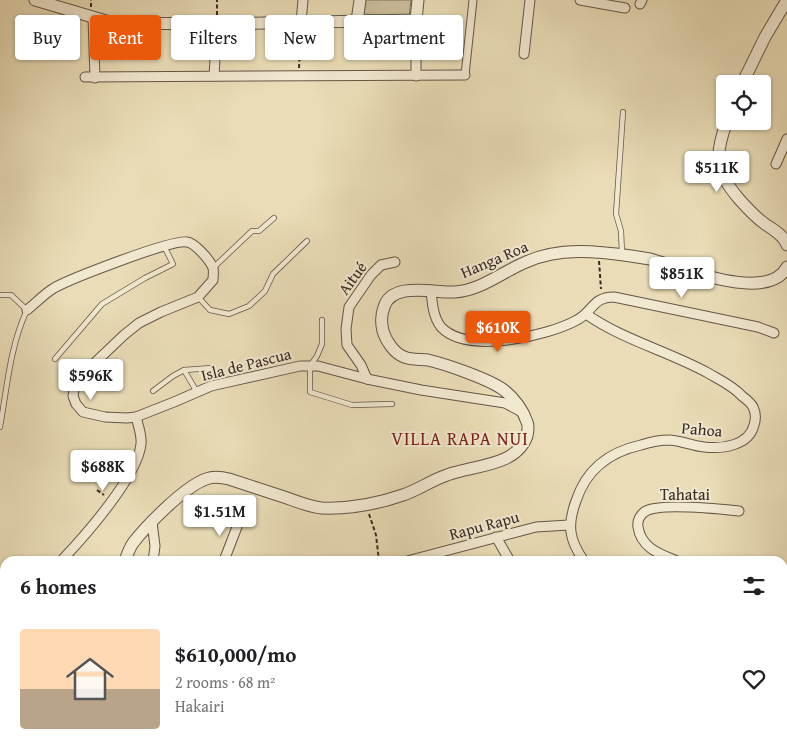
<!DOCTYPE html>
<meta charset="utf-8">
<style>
body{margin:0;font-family:"Gentium Book Plus",serif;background:#f2f2f2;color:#202124;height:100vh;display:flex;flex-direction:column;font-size:19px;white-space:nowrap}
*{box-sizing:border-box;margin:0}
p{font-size:16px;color:#757577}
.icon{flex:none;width:28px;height:28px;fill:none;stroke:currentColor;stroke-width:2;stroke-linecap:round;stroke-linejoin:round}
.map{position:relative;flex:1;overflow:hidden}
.sheet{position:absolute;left:0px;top:556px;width:788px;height:196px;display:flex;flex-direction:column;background:#fff;border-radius:15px 15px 0 0;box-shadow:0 1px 4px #0004}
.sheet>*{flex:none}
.guide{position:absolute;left:15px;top:15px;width:500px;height:45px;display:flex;gap:10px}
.controls{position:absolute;left:716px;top:75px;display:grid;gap:10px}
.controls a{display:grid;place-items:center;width:55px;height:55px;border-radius:5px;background:#fff;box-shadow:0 1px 4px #0004;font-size:25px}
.price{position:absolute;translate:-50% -42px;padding:0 11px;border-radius:5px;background:#fff;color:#222;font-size:16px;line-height:32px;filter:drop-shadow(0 1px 2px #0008)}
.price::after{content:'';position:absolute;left:50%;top:30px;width:15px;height:11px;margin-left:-8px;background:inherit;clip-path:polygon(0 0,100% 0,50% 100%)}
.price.active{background:#ea580c;color:#fff}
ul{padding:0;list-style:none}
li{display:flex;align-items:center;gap:15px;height:125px;padding:0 20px}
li+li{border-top:1px solid #e0e0e0}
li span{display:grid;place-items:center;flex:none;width:140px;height:100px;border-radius:5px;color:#555}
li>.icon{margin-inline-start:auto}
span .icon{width:60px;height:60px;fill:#fffc;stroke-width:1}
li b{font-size:21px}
h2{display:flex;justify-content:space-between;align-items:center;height:60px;padding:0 20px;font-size:21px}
.chip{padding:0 18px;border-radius:5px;background:#fff;box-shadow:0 1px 4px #0004;font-size:18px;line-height:45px}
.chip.active{background:#ea580c;color:#fff}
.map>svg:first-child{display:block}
.green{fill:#cbbe9d;stroke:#827460}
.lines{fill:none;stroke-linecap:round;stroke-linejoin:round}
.service-casing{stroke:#655648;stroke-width:6}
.pedestrian-casing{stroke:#655648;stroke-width:9}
.minor-casing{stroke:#655648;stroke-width:11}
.tertiary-casing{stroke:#655648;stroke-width:13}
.path{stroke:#392a24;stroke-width:2;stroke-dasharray:4 2.5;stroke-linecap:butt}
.service{stroke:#f1e8d0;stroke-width:4.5}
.pedestrian{stroke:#f1e8d0;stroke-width:7}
.minor{stroke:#f1e8d0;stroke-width:9}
.tertiary{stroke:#f1e8d0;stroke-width:11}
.labels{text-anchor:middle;stroke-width:4;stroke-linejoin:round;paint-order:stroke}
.street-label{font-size:16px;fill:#392a24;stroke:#f1e8d0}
.neighbourhood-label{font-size:18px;letter-spacing:1px;fill:#7a1f14;stroke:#f1e8d0}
</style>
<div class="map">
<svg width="787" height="752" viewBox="0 0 787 752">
<rect width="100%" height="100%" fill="#e9dcb6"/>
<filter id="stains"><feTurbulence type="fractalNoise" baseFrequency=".004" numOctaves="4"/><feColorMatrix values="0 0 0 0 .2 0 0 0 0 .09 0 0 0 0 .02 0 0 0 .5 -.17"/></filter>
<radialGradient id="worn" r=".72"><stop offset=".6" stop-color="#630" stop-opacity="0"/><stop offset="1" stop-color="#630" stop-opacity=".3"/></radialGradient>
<path class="green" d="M365,0H411L409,17L363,14Z"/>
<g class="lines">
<defs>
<g id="service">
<path d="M622,253L621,231L616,214L623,112"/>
<path d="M213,268L252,231H259L274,218"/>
<path d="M0,295H11L27,310C10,346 7,388 0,427"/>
<path d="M198,297L210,310L229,314L249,306L265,291L273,274L307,241"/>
<path d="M322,320V344L317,356L310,366V392L352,405L392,404"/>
<path d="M55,359L102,304L145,278L173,264L164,246"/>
<path d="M184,370L197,392"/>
<path d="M153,391L173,376L184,370L212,368"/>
</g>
<path id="pedestrian" d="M465,75L473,0"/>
<g id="minor">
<path d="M580,0L625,8"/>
<path d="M640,4L642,0"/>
<path d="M93,17L95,78"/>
<path d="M301,22L303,0"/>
<path d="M524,54L530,0"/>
<path d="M214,76L217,24"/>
<path d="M416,76V20"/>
<path d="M85,77L465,75"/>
<path d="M776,164L787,139"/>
<path d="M431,290C432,302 433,317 441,327C467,355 548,336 577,320C593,312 592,297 614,297L758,327L774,333"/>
<path d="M27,310C36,303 44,294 54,288C70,279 172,239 187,242C195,243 210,260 213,268C214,272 213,276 213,280L198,297L161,312L139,323L124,335L83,374L75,385L73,396L76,404L83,412L105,417L127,418L136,417L174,402L211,386L300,366H318L367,379L421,390L505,403L520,411"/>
<path d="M367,379L361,365L347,345L346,329L349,307L371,275L381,265L395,262"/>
<path d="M152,522L155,546L153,561"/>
<path d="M496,537L510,561"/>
<path d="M61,561C84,537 138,476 141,444C142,435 138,425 136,417"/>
<path d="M225,561V558L242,514"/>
<path d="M407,561L536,527L569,525"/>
<path d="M584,561C569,540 567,525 576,501C586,470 609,452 641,445C650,442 660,440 670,440C682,441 693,446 704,447C722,449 749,446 754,425C756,419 756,413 753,407C751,403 746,399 742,396C733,386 720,380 708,373C668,351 623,340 586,314"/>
<path d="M677,561C660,554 641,548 638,527C637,521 640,514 646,511C661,503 720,509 739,511"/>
<path d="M0,634L5,626"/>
<path d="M0,694L5,706"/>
<path d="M31,748L34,752"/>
<path d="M482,752L484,748"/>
<path d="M665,752L667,748"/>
</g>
<g id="tertiary">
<path d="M35,0L113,23L217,24L416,20L418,0"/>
<path d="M357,21L360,0"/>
<path d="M742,84L765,37L787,0"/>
<path d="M727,121C714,156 715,171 739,199C747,208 755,217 765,224C772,229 784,235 787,245"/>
<path d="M125,561C127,555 129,549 133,543C147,525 184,487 206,479C214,476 221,477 229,479C247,485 266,491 284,497C296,501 309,507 322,508C349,509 377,504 403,495C418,490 432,480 447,475C473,465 516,467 527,436C528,431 529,426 527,422C523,410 514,398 505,391C492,380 445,364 428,360C420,359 411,360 404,357C394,353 386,341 383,331C381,323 381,315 384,307C392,281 434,293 454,292C480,291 502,272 526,262C559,247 596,251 631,256C637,257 644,258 650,259C680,267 768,304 787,267"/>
<path d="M166,752L170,748"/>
</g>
</defs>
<use href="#service" class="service-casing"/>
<use href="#pedestrian" class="pedestrian-casing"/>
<use href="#minor" class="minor-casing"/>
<use href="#tertiary" class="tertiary-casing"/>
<g class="path">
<path d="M91,7V0"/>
<path d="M217,15V0"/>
<path d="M299,68L301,33"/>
<path d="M599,261L601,289"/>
<path d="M97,490L104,495"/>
<path d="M369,514L376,535L379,561"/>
</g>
<use href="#service" class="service"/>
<use href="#pedestrian" class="pedestrian"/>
<use href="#minor" class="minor"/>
<use href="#tertiary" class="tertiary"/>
</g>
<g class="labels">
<g class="street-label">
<text transform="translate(494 259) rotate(-23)" y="6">Hanga Roa</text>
<text transform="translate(352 278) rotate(-54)" y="6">Aitué</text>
<text transform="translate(246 364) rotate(-14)" y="6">Isla de Pascua</text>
<text transform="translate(702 429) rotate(5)" y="6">Pahoa</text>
<text x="685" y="500">Tahatai</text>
<text transform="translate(484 525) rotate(-15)" y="6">Rapu Rapu</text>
</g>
<g class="neighbourhood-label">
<text x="460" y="445">VILLA RAPA NUI</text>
</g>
</g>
<rect width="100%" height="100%" filter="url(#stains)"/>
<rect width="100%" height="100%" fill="url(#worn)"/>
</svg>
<div class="controls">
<a><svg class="icon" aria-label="locate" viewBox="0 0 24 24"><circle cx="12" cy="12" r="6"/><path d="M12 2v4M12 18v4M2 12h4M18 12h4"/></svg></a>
</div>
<b class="price" style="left:717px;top:193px">$511K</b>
<b class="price" style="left:682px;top:299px">$851K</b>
<b class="price active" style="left:498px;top:353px">$610K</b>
<b class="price" style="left:91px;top:401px">$596K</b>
<b class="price" style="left:103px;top:492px">$688K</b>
<b class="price" style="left:220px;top:537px">$1.51M</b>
<div class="guide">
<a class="chip">Buy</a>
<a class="chip active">Rent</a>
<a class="chip">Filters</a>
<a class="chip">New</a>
<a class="chip">Apartment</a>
</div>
<section class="sheet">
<h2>6 homes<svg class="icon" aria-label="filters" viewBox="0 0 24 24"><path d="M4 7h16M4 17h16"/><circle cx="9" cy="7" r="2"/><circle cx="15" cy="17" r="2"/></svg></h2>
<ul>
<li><span style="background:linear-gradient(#ffd9b3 60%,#b9a48a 0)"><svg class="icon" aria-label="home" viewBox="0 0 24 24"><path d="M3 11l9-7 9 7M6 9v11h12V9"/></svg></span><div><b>$610,000/mo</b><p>2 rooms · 68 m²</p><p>Hakairi</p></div><svg class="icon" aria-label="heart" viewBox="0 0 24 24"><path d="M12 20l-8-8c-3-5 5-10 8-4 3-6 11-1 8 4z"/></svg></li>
</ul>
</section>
</div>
